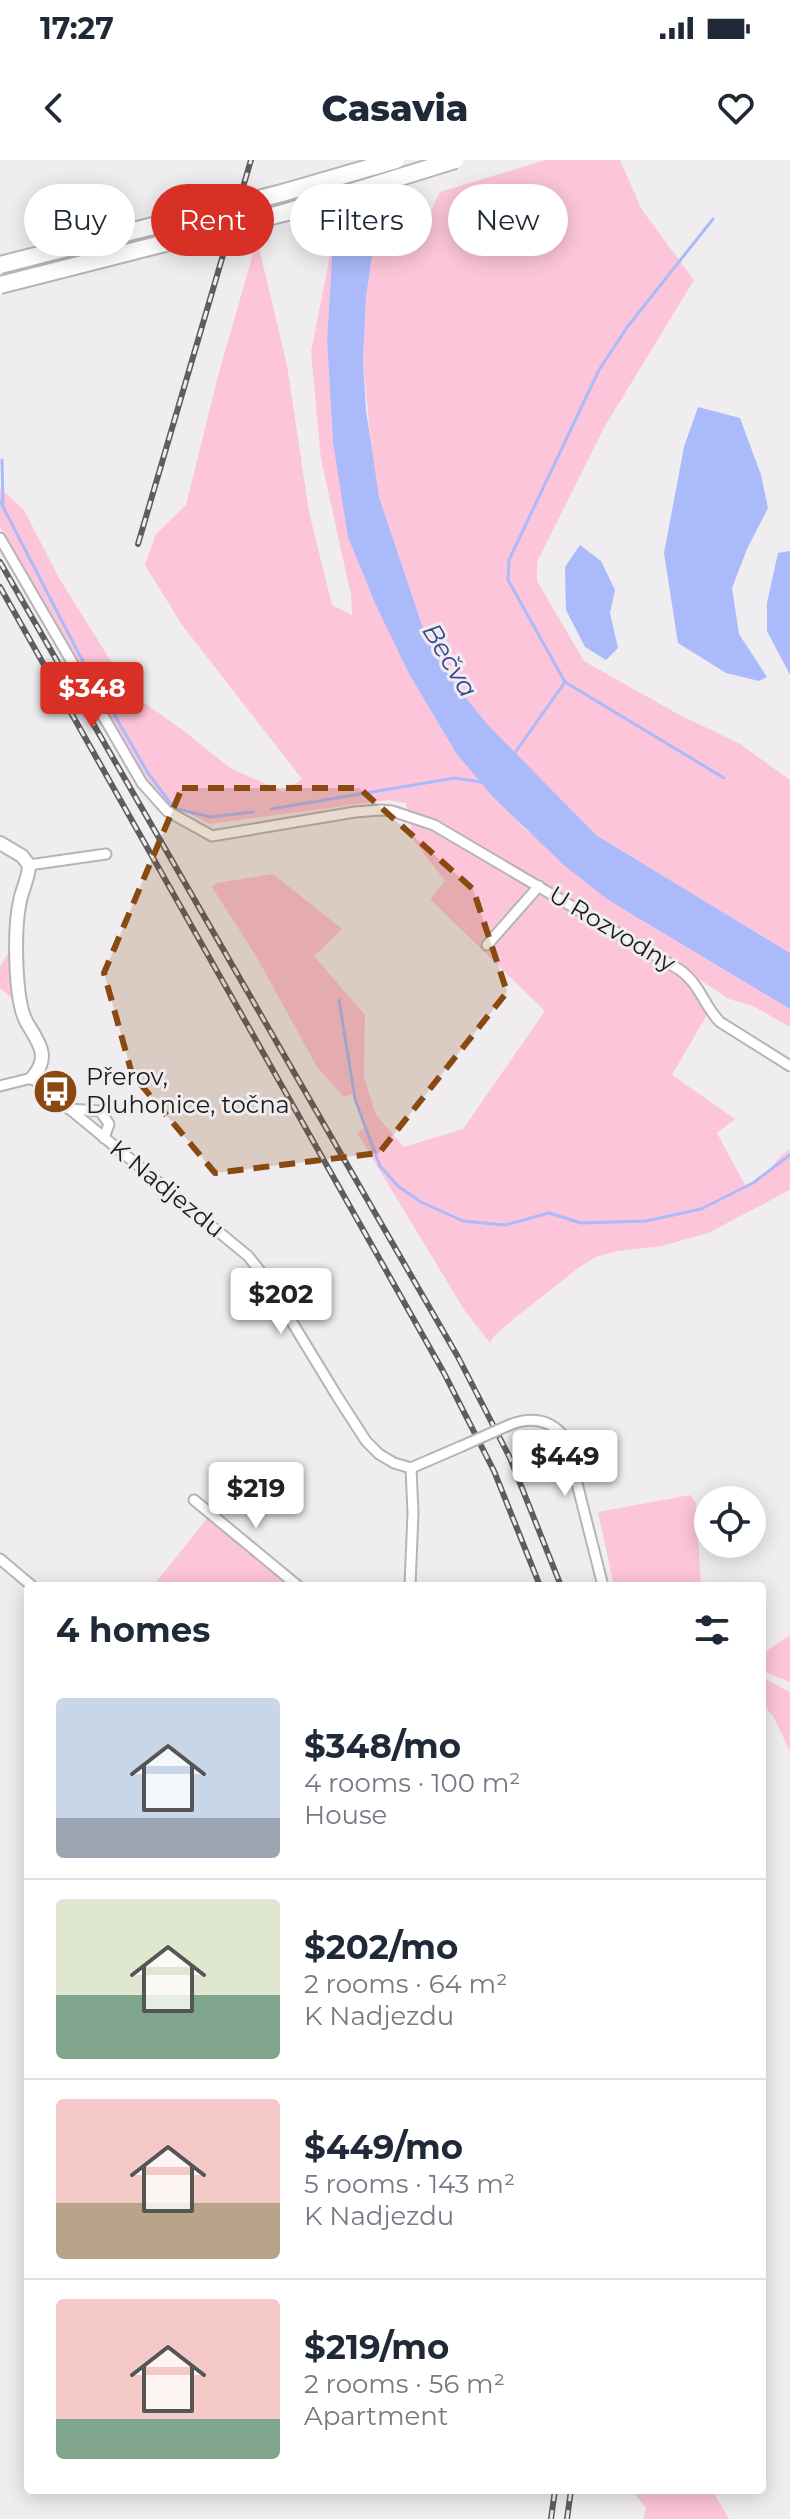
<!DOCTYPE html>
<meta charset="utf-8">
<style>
body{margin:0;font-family:Montserrat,sans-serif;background:#f6f6f7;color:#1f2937;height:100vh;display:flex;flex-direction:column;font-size:30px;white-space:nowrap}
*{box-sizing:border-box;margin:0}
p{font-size:26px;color:#747a83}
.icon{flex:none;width:44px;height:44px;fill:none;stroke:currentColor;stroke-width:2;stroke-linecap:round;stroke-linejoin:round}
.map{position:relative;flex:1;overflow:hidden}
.side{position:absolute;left:24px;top:1422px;width:742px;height:912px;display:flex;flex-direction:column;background:#fff;border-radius:8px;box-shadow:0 4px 20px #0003}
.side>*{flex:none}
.banner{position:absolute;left:24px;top:24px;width:742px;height:72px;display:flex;gap:16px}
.fabs{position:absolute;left:694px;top:1326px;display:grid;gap:16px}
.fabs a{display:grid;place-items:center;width:72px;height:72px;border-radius:50%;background:#fff;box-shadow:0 4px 20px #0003;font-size:40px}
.price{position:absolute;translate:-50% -68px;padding:0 18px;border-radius:8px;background:#fff;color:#222;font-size:26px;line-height:52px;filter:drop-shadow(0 2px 4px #0008)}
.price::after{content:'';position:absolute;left:50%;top:48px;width:24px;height:18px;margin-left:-12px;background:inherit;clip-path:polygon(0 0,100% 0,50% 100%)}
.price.active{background:#d93025;color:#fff}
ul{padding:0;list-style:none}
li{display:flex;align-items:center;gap:24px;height:200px;padding:0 32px}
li+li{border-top:2px solid #e0e1e3}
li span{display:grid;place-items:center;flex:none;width:224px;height:160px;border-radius:8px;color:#555}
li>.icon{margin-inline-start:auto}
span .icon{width:96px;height:96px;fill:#fffc;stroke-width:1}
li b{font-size:34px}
h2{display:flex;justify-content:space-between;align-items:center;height:96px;padding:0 32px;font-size:34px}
.pill{padding:0 28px;border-radius:36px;background:#fff;box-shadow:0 4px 20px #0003;font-size:28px;line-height:72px}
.pill.active{background:#d93025;color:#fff}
.status{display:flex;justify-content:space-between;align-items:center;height:56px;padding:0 40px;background:#fff;direction:ltr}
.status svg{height:22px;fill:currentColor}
header{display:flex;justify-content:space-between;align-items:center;height:104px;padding:0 32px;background:#fff;font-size:36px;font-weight:800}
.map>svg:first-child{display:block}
.green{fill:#fdc5d9}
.water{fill:#abbafa}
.pier{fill:#efedf0}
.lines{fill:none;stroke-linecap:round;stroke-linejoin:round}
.stream{stroke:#abbafa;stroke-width:3}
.street-casing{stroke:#b6b4b7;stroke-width:13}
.secondary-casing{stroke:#b6b4b7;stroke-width:16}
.street{stroke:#fff;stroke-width:9}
.secondary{stroke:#fff;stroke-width:12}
.rail-casing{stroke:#5d5c5e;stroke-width:6}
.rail{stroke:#efedf0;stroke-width:3;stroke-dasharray:9;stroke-linecap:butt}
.street-bridge-casing{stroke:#b6b4b7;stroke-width:13;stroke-linecap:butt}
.highway-bridge-casing{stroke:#b6b4b7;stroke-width:20;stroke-linecap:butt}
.street-bridge{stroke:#fff;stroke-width:9}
.highway-bridge{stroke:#fff;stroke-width:16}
.marked{fill:#894910;fill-opacity:0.2;stroke:#894910;stroke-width:6;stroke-dasharray:16 10;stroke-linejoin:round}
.labels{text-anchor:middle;stroke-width:6;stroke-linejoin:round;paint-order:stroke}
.street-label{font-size:24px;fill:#1b1b1c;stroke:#efedf0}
.poi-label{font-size:24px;fill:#1b1b1c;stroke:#efedf0;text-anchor:start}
.water-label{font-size:26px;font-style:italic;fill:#3b4690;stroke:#efedf0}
</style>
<div class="status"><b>17:27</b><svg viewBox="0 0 49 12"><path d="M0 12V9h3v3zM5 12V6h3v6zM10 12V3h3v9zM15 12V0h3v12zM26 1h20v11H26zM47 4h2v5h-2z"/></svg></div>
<header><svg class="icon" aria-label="back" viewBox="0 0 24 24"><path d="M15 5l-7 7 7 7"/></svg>Casavia<svg class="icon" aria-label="heart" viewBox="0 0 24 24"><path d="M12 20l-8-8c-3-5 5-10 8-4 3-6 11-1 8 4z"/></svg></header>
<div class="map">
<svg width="790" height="2359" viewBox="0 0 790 2359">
<rect width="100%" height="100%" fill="#efedf0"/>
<g class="green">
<path d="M546,0H620L642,50L694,120L605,266L537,402V421L584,501L676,553L740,584L790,620V793L596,675L487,565L454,523L425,474L379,337L372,296L363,201L366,137L375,77L425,64L440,32Z"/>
<path d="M257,80L287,205L309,352L332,445L352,455L351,435L321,299L311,192L333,80L327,181L333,282L361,410L409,514L456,593L526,670L643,761L790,849V867L753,846L729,839L699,819L696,832L708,853L672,915L735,959L717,973L745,1025C775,1014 769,1003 790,989V1030L708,1073L662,1086L617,1091L596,1097L581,1106L511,1161L494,1176L490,1183L465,1151L357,973L367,965L354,933L344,937L317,907L256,796L212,727L217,723L273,714L342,769L314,796L365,855L364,917L376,955L404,987L463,969L545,851L430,739L445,721L414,681L406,643L388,640L209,664L158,636L130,593L0,367V328L24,350L59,418L119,514L142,541L184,571L230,608L283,632L302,619L182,465L145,405L156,374L186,345L218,216Z"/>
<path d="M10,790L16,842L0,828V807Z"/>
<path d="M690,1335L696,1343L701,1426H614L598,1352Z"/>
<path d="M210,1355L293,1426H153Z"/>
<path d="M790,1475V1522L762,1511V1494Z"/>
<path d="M762,1517L790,1532V1591L773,1556L762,1543Z"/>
<path d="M632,2330H712L729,2359H643L646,2348Z"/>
</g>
<g class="water">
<path d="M356,0L387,26L375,77L366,137L363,201L366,250L379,337L425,474L454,523L487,564L596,675L790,793V849L643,761L607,739L565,706L493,637L456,593L409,514L375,443L348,377L333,282L327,181L333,80Z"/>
<path d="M698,247L740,258L761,315L768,348L747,389L732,428L739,474L767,517L759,521L726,513L678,483L664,393L684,287Z"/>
<path d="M580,385L601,401L615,430L610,453L618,488L606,500L585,487L566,450L565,407Z"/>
<path d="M790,391V515L767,471V443L778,393Z"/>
</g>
<path class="pier" d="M351,0H398L389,35L337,51Z"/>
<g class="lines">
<g class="stream">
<path d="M2,300L3,344"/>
<path d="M0,341L79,494L148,613L174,648L210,657L253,652"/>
<path d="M565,522L724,618"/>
<path d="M514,594L565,522L508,420L509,400L599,210L628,166L713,59"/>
<path d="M271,649L455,618L481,622"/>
<path d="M339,840L355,939L380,1006L398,1026L421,1042L463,1061L505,1065L549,1053L581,1063L646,1061L701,1049L753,1023L790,995"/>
</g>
<defs>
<g id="street">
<path d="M0,378L142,623L167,651L212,676L355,652L380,650L392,651L434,665L680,810C700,824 704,846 720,862L790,906"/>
<path d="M29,705L106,694"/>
<path d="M487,785L539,726"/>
<path d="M0,926L32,918L248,1096L264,1116L337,1236L366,1281L379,1294L394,1303L411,1308L462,1286"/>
<path d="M69,949L100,951L109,964L104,978"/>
<path d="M507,1266C529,1256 552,1258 566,1280L603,1426"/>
<path d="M194,1340L298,1426"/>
<path d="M0,1399L32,1426"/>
<path d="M410,1426L413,1353L411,1308"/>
</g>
<path id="secondary" d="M0,683L22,696L29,705C29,718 22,729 20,741C14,767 14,841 27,863C39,883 51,897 32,918"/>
</defs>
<use href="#street" class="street-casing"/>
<use href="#secondary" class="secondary-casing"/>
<use href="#street" class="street"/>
<use href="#secondary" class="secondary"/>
<defs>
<g id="rail">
<path d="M138,384L251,0"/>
<path d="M0,402L458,1197L510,1298L561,1426"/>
<path d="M0,427L444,1213L494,1311L540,1426"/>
<path d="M551,2359L555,2330"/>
<path d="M567,2359L571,2330"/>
</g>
</defs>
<use href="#rail" class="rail-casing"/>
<use href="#rail" class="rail"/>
<defs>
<path id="street-bridge" d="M462,1286L507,1266"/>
<g id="highway-bridge">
<path d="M0,105L282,33L396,0"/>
<path d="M0,125L287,52L455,0"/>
</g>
</defs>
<use href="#street-bridge" class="street-bridge-casing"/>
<use href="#highway-bridge" class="highway-bridge-casing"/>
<use href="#street-bridge" class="street-bridge"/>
<use href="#highway-bridge" class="highway-bridge"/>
</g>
<path class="marked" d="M182,628H359L473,729L507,832L379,993L215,1013L132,914L104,813Z"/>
<defs>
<symbol id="bus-disc" viewBox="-11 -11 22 22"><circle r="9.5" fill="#894910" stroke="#efedf0"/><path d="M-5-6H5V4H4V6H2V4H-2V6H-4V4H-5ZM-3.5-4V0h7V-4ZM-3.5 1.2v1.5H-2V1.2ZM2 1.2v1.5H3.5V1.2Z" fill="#fff"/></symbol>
</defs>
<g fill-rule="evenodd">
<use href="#bus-disc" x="30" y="906" width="51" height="51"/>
</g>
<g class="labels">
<g class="street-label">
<text transform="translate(612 769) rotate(31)" y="8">U Rozvodny</text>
<text transform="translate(167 1029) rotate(39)" y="8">K Nadjezdu</text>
</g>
<g class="poi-label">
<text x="86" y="925">Přerov,<tspan x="86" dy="28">Dluhonice, točna</tspan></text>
</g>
<g class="water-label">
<text transform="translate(450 500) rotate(59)" y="9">Bečva</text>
</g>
</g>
</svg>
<div class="fabs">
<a><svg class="icon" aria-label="locate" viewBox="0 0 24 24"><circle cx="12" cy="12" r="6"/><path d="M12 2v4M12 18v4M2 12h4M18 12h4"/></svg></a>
</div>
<b class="price active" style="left:92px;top:570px">$348</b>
<b class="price" style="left:281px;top:1176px">$202</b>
<b class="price" style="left:565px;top:1338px">$449</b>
<b class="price" style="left:256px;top:1370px">$219</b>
<div class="banner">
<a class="pill">Buy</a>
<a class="pill active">Rent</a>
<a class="pill">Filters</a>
<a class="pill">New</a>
</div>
<section class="side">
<h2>4 homes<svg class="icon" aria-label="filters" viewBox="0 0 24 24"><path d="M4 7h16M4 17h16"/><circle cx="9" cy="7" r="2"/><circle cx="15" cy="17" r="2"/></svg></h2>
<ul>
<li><span style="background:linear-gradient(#c9d6e8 75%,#9aa5b1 0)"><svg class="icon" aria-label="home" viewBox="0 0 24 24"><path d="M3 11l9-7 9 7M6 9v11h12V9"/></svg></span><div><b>$348/mo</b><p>4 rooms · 100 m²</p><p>House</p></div></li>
<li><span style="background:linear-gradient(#dfe7d0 60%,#7fa58c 0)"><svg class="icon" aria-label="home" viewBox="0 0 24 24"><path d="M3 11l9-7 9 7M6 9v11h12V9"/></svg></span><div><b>$202/mo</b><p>2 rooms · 64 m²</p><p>K Nadjezdu</p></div></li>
<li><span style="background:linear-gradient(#f6c9c9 65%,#b9a48a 0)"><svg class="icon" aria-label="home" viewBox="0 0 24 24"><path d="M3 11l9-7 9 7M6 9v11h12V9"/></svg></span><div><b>$449/mo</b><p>5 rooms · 143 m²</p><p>K Nadjezdu</p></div></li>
<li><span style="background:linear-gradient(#f6c9c9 75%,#7fa58c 0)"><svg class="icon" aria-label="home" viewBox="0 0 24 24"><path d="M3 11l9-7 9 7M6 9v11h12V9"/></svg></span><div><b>$219/mo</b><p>2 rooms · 56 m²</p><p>Apartment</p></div></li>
</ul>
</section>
</div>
